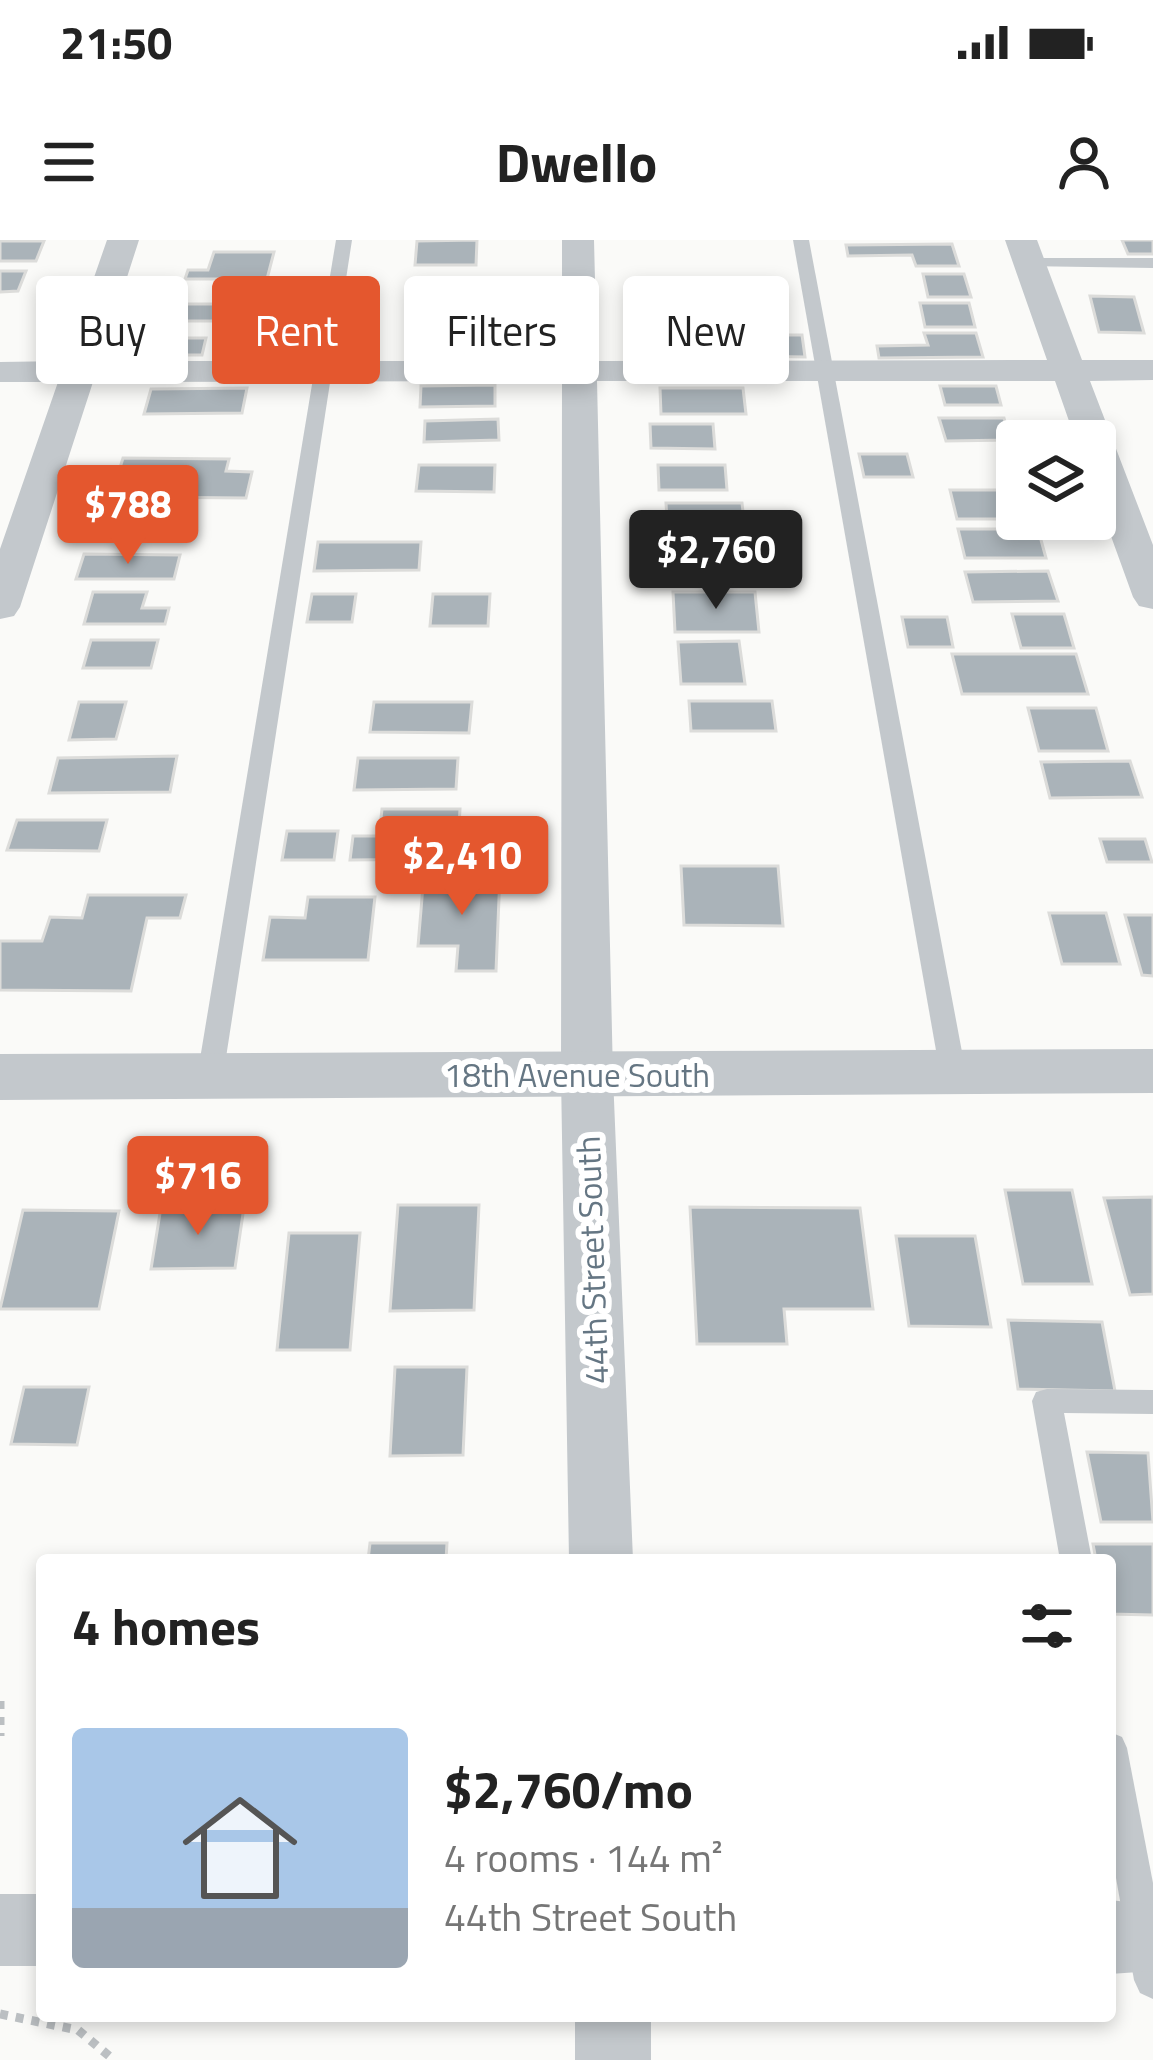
<!DOCTYPE html>
<meta charset="utf-8">
<style>
body{margin:0;font-family:"Titillium Web",sans-serif;background:#f2f2f2;color:#222;height:100vh;display:flex;flex-direction:column;font-size:45px;white-space:nowrap}
*{box-sizing:border-box;margin:0}
p{font-size:39px;color:#767676}
.icon{flex:none;width:66px;height:66px;fill:none;stroke:currentColor;stroke-width:2;stroke-linecap:round;stroke-linejoin:round}
.map{position:relative;flex:1;overflow:hidden}
.drawer{position:absolute;left:36px;top:1314px;width:1080px;height:468px;display:flex;flex-direction:column;background:#fff;border-radius:12px;box-shadow:0 6px 18px #0003}
.drawer>*{flex:none}
.hud{position:absolute;left:36px;top:36px;width:1083px;height:108px;display:flex;gap:24px}
.tools{position:absolute;left:996px;top:180px;display:grid;gap:24px}
.tools a{display:grid;place-items:center;width:120px;height:120px;border-radius:12px;background:#fff;box-shadow:0 6px 18px #0003;font-size:60px}
.price{position:absolute;translate:-50% -102px;padding:0 27px;border-radius:12px;background:#e4572e;color:#fff;font-size:39px;line-height:78px;filter:drop-shadow(0 3px 6px #0008)}
.price::after{content:'';position:absolute;left:50%;top:72px;width:36px;height:27px;margin-left:-18px;background:inherit;clip-path:polygon(0 0,100% 0,50% 100%)}
.price.current{background:#222;color:#fff}
ul{padding:0;list-style:none}
li{display:flex;align-items:center;gap:36px;height:300px;padding:0 36px}
li span{display:grid;place-items:center;flex:none;width:336px;height:240px;border-radius:12px;color:#555}
li>.icon{margin-inline-start:auto}
span .icon{width:144px;height:144px;fill:#fffc;stroke-width:1}
li b{font-size:51px}
h2{display:flex;justify-content:space-between;align-items:center;height:144px;padding:0 36px;font-size:51px}
.chip{padding:0 42px;border-radius:12px;background:#fff;box-shadow:0 6px 18px #0003;font-size:42px;line-height:108px}
.chip.current{background:#e4572e;color:#fff}
.status{display:flex;justify-content:space-between;align-items:center;height:84px;padding:0 60px;background:#fff;direction:ltr}
.status svg{height:33px;fill:currentColor}
header{display:flex;justify-content:space-between;align-items:center;height:156px;padding:0 36px;background:#fff;font-size:54px;font-weight:700}
.map>svg:first-child{display:block}
.building{fill:#aab3b9;stroke:#dcdcda;stroke-width:3}
.lines{fill:none;stroke-linecap:round;stroke-linejoin:round}
.path{stroke:#bbbfc2;stroke-width:9;stroke-dasharray:8 8;stroke-linecap:butt}
.service{fill:#c3c8cc;fill-rule:evenodd}
.minor{fill:#c3c8cc;fill-rule:evenodd}
.tertiary{fill:#c3c8cc;fill-rule:evenodd}
.labels{text-anchor:middle;stroke-width:12;stroke-linejoin:round;paint-order:stroke}
.street-label{font-size:33px;fill:#657683;stroke:#fff}
</style>
<div class="status"><b>21:50</b><svg viewBox="0 0 49 12"><path d="M0 12V9h3v3zM5 12V6h3v6zM10 12V3h3v9zM15 12V0h3v12zM26 1h20v11H26zM47 4h2v5h-2z"/></svg></div>
<header><svg class="icon" aria-label="menu" viewBox="0 0 24 24"><path d="M4 6h16M4 12h16M4 18h16"/></svg>Dwello<svg class="icon" aria-label="person" viewBox="0 0 24 24"><circle cx="12" cy="8" r="4"/><path d="M4 21q1-7 8-7t8 7"/></svg></header>
<div class="map">
<svg width="1153" height="1820" viewBox="0 0 1153 1820">
<rect width="100%" height="100%" fill="#fafaf8"/>
<g class="building">
<path d="M477,0L476,25H415L417,1Z"/>
<path d="M1122,0H1153V14H1128Z"/>
<path d="M0,1H44L36,21H0Z"/>
<path d="M952,4L959,26H916L912,15L848,16L846,5Z"/>
<path d="M214,12H274L267,39H185L188,30H208Z"/>
<path d="M0,31H26L18,51L0,52Z"/>
<path d="M923,34H964L971,57H928Z"/>
<path d="M1090,56L1134,57L1144,93L1099,92Z"/>
<path d="M710,57L714,79L644,80L641,58Z"/>
<path d="M491,61L489,85L444,86L446,62Z"/>
<path d="M920,63H969L975,87H925Z"/>
<path d="M157,64H226L222,81H151Z"/>
<path d="M924,93H976L983,117L879,118L877,106L928,105Z"/>
<path d="M410,94H479L478,116L408,117Z"/>
<path d="M720,95H802L805,117L747,116L746,110H722Z"/>
<path d="M277,97H310L307,114H273Z"/>
<path d="M146,98H206L202,115H141Z"/>
<path d="M495,145V166L420,167L421,146Z"/>
<path d="M940,146H996L1001,165H945Z"/>
<path d="M247,148L242,173L144,174L151,149Z"/>
<path d="M660,148H743L746,174H661Z"/>
<path d="M939,178H1004L1010,200L946,201Z"/>
<path d="M498,179L499,200L424,202L425,181Z"/>
<path d="M650,184H713L715,209L651,208Z"/>
<path d="M859,214H907L913,237H864Z"/>
<path d="M123,218L229,219L226,231L252,232L246,258L137,257L142,244H115Z"/>
<path d="M419,225H495L494,252L416,251Z"/>
<path d="M658,225H725L727,250H659Z"/>
<path d="M950,250H1017V279H1032H957Z"/>
<path d="M666,263H742L746,298H694L692,280H667Z"/>
<path d="M154,265L149,293L88,294L94,267Z"/>
<path d="M958,289H1038L1046,318H965Z"/>
<path d="M318,302H421L419,330L314,331Z"/>
<path d="M776,308L780,342L669,343L667,309Z"/>
<path d="M84,314L180,315L174,339H76Z"/>
<path d="M1048,331L1058,361L973,362L965,332Z"/>
<path d="M93,352H147L142,368H169L165,384H84Z"/>
<path d="M673,352H755L759,392H675Z"/>
<path d="M312,354H356L352,382H307Z"/>
<path d="M433,354H490L488,386H430Z"/>
<path d="M1012,374H1064L1074,408H1021Z"/>
<path d="M902,377H947L953,407H908Z"/>
<path d="M91,400H158L151,428H83Z"/>
<path d="M739,401L745,444H681L678,402Z"/>
<path d="M952,414H1076L1088,454H962Z"/>
<path d="M689,461H772L776,491H691Z"/>
<path d="M79,462H126L116,499L69,500Z"/>
<path d="M374,462H472L469,493L370,492Z"/>
<path d="M1028,468H1096L1108,511H1039Z"/>
<path d="M177,516L170,552L49,553L58,518Z"/>
<path d="M358,518H458L456,549L354,550Z"/>
<path d="M1130,521L1142,557L1050,558L1041,522Z"/>
<path d="M382,569H460L457,619L350,620L353,596H379Z"/>
<path d="M17,580H107L99,611L7,610Z"/>
<path d="M287,591H338L334,620H282Z"/>
<path d="M1100,599H1145L1152,622H1107Z"/>
<path d="M681,626H778L783,686L684,685Z"/>
<path d="M424,634H500L496,731H456L458,706H418Z"/>
<path d="M88,655H186L180,678H147L131,751L0,750V701H42L50,677L82,678Z"/>
<path d="M308,657H375L368,720H263L270,677L305,678Z"/>
<path d="M1049,673H1106L1120,724H1062Z"/>
<path d="M1125,675H1153V736L1142,735Z"/>
<path d="M1005,950H1072L1092,1044H1023Z"/>
<path d="M1153,957V1054L1130,1055L1104,958Z"/>
<path d="M398,965H479L474,1070L390,1071Z"/>
<path d="M161,967H244L235,1028L151,1029Z"/>
<path d="M690,967L860,968L873,1069H784L787,1104H697Z"/>
<path d="M23,970L119,971L99,1069H0Z"/>
<path d="M289,993H360L350,1110H277Z"/>
<path d="M896,996H975L991,1087L909,1086Z"/>
<path d="M1008,1080L1102,1082L1115,1151L1018,1149Z"/>
<path d="M395,1127H467L463,1215L390,1216Z"/>
<path d="M24,1147H89L77,1205L11,1204Z"/>
<path d="M1087,1212L1148,1213L1153,1282H1101Z"/>
<path d="M370,1303H447L446,1320H368Z"/>
<path d="M1093,1304H1153V1375L1110,1374V1320H1096Z"/>
</g>
<g class="lines">
<g class="path">
<path d="M0,1461V1496"/>
<path d="M0,1774L78,1790L114,1820"/>
</g>
<g class="service">
<path d="M336,0H352L223,837L210,846L197,837Z"/>
<path d="M793,0H809L966,833L953,842L940,833Z"/>
<path d="M1029,18H1153V28L1023,26L1021,23Z"/>
<path d="M1047,1149L1153,1150V1174L1064,1173L1092,1320H1060L1032,1161L1036,1152Z"/>
<path d="M1110,1492L1122,1497L1127,1508L1153,1643V1759L1140,1753L1134,1740L1110,1604Z"/>
</g>
<g class="minor">
<path d="M107,0H139L100,121H562V0H594L597,121L1047,120L1005,0H1037L1082,120H1153V140L1090,141L1153,305V369L1139,366L1133,357L1095,252V201H1076L1055,141H597L613,836L633,1320H569L561,836L562,141L93,142L20,367L14,376L0,379V309L58,142H0V122L65,121Z"/>
<rect x="0" y="1654" width="42" height="72"/>
<path d="M1110,1660L1153,1665V1731L1110,1734Z"/>
<rect x="575" y="1776" width="76" height="44"/>
</g>
<path class="tertiary" d="M1153,809V853L0,860V814Z"/>
</g>
<g class="labels">
<g class="street-label">
<text x="577" y="847">18th Avenue South</text>
<text transform="translate(592 1020) rotate(-92)" y="12">44th Street South</text>
</g>
</g>
</svg>
<div class="tools">
<a><svg class="icon" aria-label="layers" viewBox="0 0 24 24"><path d="M12 4l9 5-9 5-9-5zM3 14l9 5 9-5"/></svg></a>
</div>
<b class="price" style="left:128px;top:327px">$788</b>
<b class="price current" style="left:716px;top:372px">$2,760</b>
<b class="price" style="left:462px;top:678px">$2,410</b>
<b class="price" style="left:198px;top:998px">$716</b>
<div class="hud">
<a class="chip">Buy</a>
<a class="chip current">Rent</a>
<a class="chip">Filters</a>
<a class="chip">New</a>
</div>
<section class="drawer">
<h2>4 homes<svg class="icon" aria-label="filters" viewBox="0 0 24 24"><path d="M4 7h16M4 17h16"/><circle cx="9" cy="7" r="2"/><circle cx="15" cy="17" r="2"/></svg></h2>
<ul>
<li><span style="background:linear-gradient(#a9c7e8 75%,#9aa5b1 0)"><svg class="icon" aria-label="home" viewBox="0 0 24 24"><path d="M3 11l9-7 9 7M6 9v11h12V9"/></svg></span><div><b>$2,760/mo</b><p>4 rooms · 144 m²</p><p>44th Street South</p></div></li>
</ul>
</section>
</div>
